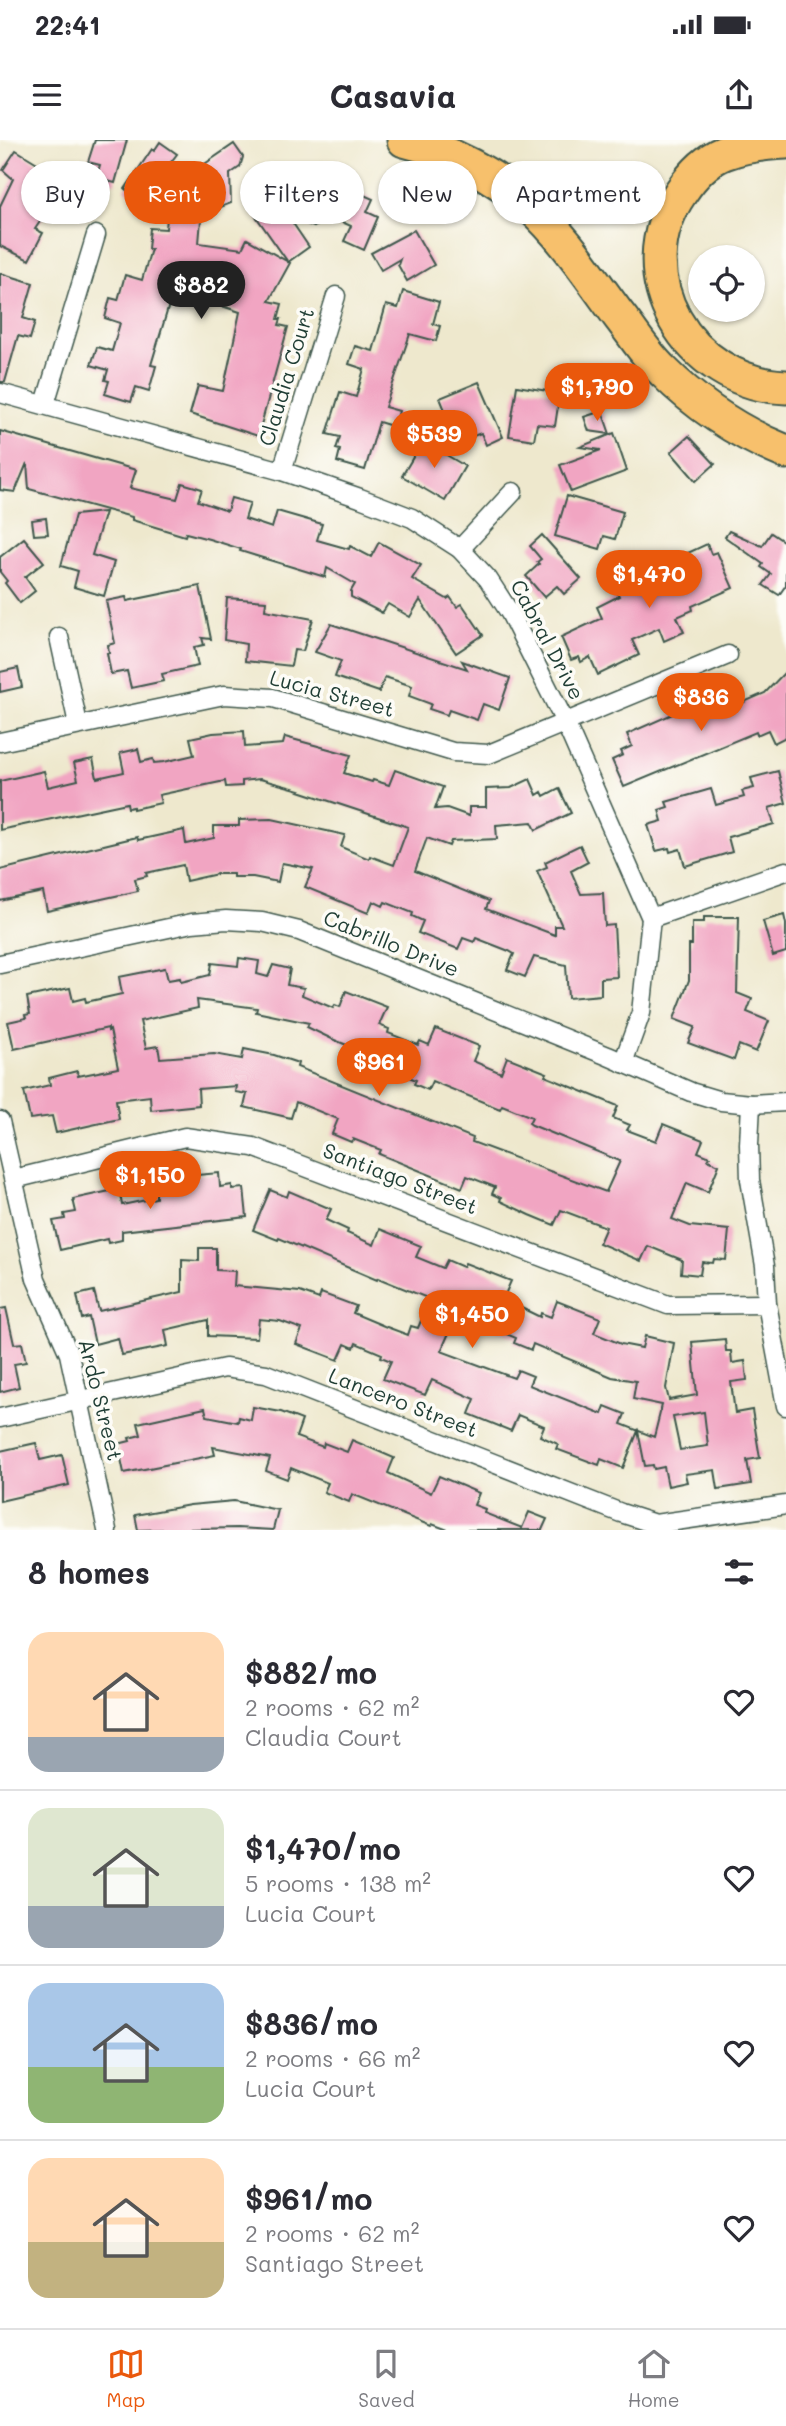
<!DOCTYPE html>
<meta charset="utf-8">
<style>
body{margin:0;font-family:Mali,sans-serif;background:#f7f7f7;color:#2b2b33;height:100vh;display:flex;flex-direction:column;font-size:26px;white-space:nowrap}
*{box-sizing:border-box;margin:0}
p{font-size:23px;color:#7c7c81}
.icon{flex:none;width:38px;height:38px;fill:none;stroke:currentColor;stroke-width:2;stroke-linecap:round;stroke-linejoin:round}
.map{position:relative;height:1390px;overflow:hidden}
.panel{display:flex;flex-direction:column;background:#fff;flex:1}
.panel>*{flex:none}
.hud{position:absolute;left:21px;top:21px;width:746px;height:63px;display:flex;gap:14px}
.tools{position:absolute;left:688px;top:105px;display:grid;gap:14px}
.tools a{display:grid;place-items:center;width:77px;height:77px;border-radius:50%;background:#fff;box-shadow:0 2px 5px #0004;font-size:35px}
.price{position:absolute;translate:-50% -60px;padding:0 16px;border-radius:24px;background:#ea580c;color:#fff;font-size:23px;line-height:46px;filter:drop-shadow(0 2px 4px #0008)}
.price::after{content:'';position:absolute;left:50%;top:42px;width:21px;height:16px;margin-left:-10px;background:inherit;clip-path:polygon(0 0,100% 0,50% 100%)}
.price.current{background:#222;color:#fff}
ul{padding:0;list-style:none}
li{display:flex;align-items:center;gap:21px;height:175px;padding:0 28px}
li+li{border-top:2px solid #e1e1e2}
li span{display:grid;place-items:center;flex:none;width:196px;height:140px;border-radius:21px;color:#555}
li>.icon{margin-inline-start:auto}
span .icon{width:84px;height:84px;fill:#fffc;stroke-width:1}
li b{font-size:30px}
h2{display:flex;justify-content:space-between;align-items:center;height:84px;padding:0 28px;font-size:30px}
.tag{padding:0 24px;border-radius:32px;background:#fff;box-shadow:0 2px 5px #0004;font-size:24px;line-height:63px}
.tag.current{background:#ea580c;color:#fff}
.status{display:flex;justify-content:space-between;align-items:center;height:49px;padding:0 35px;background:#fff;direction:ltr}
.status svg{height:19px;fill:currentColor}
header{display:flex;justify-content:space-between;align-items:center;height:91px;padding:0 28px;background:#fff;font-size:32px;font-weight:800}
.tab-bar{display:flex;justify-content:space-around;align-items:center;height:98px;border-top:2px solid #e1e1e2;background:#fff;font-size:19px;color:#7c7c81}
.tab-bar a{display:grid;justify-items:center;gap:4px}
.tab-bar .current{color:#ea580c}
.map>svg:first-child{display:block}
.building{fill:#f1a5c2;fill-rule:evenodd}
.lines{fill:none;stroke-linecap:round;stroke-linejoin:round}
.street-casing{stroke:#3e574b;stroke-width:21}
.highway-casing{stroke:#3e574b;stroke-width:37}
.street{stroke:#fff;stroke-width:18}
.highway{stroke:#f7c06c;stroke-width:33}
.labels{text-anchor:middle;stroke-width:7;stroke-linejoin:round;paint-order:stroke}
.street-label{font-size:21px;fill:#1f3d34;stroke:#fdfcf7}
</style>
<div class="status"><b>22:41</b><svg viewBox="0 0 49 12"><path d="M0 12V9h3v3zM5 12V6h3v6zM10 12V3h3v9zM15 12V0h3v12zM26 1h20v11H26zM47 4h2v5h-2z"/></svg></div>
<header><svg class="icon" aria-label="menu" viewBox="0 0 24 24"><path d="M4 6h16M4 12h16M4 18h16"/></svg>Casavia<svg class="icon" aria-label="share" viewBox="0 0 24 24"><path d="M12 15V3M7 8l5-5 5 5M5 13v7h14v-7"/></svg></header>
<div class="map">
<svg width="786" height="1390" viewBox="0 0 786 1390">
<rect width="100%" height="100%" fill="#fdfcf7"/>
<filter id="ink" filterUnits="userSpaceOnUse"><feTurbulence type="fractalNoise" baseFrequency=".0143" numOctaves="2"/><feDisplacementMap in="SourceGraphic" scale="14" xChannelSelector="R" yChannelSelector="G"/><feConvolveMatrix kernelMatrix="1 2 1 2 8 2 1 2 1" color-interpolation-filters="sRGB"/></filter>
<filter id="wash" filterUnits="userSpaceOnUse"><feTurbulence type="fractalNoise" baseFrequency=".00686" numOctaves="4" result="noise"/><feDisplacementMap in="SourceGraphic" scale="28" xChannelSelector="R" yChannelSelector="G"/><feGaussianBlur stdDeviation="1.57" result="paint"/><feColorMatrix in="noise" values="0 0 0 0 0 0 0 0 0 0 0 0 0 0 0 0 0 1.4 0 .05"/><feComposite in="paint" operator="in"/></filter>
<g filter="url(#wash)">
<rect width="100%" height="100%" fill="#eee8cd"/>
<g id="blocks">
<g class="building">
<path d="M95,0H127L115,43L96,38L100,25L88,22Z"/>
<path d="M160,2L177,14L152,47L147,44L137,58L125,49L152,9L154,11Z"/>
<path d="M234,4L243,17L240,27L230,34L231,63L218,68L193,32Z"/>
<path d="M16,10L52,32L47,41L61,51L35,89L43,93L29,120L0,106V66L13,39L3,30Z"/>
<path d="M321,34L325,79L314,87L288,76L309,107L288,122L255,75L304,42L303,36Z"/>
<path d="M348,48L373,59L367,72L378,77L364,110L344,101L351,86L335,79Z"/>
<path d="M168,65L202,68L199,103L242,109L247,99L290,123L269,161L282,164L278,179H281L279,185L288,187L258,296L190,274L198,246L223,251L240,172L222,166L229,143L215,139L218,129L178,126L171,150L182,153L177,167L169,165L151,225L156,226L149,251L136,247L131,262L105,254L109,241L105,240L108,230L91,225L97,207L112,211L120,183L105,178L110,158L118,160L125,135L142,140L151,109H148L150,88L166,89Z"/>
<path d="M414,90L434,125L407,141L398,125L400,119L381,130L371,113Z"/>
<path d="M0,133L33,143L23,178L35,182L30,199L18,196L5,242H0Z"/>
<path d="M403,151L439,162L433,184L440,186L436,201L410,194L385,267L399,271L395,287L379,282L365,330L337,322L340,310L336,309L340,297L327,294L340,252L356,257L364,229L349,224L355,206L373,211L386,165L398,168Z"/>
<path d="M479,242L503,297L486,305L481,293L458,302L440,258Z"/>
<path d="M517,246L560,253L555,286L537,284L534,300L509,296Z"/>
<path d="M602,271L610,294L589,291L584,277Z"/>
<path d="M0,291L136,330L130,348L177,359L182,343L202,349L198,361L227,371L231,358L250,363L245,379L272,388L277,371L322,384L317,400L349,409L350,406L371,417L379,402L421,425L412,439L447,459L450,457L457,467L462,464L483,495L456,513L420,460L410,477L388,464L382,473L351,457V451L355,444L327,428L325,437L240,411L241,409L209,399L186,393L185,396L132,380V377L29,349L27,323L15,352L0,350Z"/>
<path d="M614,293L627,331L571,352L560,325L601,310L580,307Z"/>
<path d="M689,296L715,324L696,341L671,312Z"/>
<path d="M425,297L443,308L438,310L465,326L445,361L402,336Z"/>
<path d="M567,356L623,372L615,399L604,396L600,409L555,396Z"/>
<path d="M105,372L92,415L114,422L104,456L74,447L78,431L61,426L75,375Z"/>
<path d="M46,378L48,394L34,395L32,380Z"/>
<path d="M729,391L762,406L771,393L786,403V445L779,455L763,445L771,434L761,427L763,424L725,397Z"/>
<path d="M542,395L581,439L564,454L557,446L544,457L526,436L539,424L537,422L541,419L530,406Z"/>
<path d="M24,398L44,422L25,437L35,451L20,463L5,443L7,441L0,432V417Z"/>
<path d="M707,404L711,414L717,412L733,448L692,466L693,470L677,477L684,492L664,501L659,488L632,500L639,515L598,535L590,517L581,522L579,517L571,520L561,497L602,478L597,467L619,456L617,452L680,424L677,418Z"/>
<path d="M200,446L211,499L202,498L204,505L194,507L198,526L162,534L164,541L131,548L127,531L111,534L107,513H109L108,505L115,503L106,461L126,457L127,461Z"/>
<path d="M227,458L266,461L265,470L313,479L303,511L294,510L291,526L245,521L246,504L224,500Z"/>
<path d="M331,484L467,529L462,521L510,538L499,570L483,564L477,580L449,570L447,575L429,569L431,564L409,556L412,546L385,537L379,552L335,537L341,521L315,512Z"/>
<path d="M18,528L22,547L0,552V532Z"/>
<path d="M786,531V597L774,603L768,590L757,595L756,592L624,647L612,620L623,615L621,611L632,606L627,594L711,557L719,573L765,553Z"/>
<path d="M244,591L245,607L283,604L285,597L351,615L344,633L372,642L373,640L389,645L395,630L443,647L435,669L447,668L469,676V667H486V649L511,648L530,639L537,655L542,652L544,656L559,648L571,673L536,690L532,682L496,685L497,699L451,701L449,706L427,698L415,731L489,761L486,769L555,795V786H562L537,731L547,727L545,722L580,705L588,722L571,731L581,754L603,753L605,786L614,785L617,837L601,838V855L568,858L566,825L534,817L525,837L507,830L514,814L509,811L476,798L474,802L463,798L458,809L418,793L423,781L412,776L413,773L385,762L383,766L373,761L368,773L305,747L313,729L282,723L278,742L253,737H233V734H217L186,741L183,725L146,733L147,736L135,739L138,751L47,771L43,752L0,761V730L137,697L138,700L184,690L186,704L214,698V686H239V680L272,679L345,695L341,707L369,719L370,716L394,725L408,687L299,651L300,650L260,639L242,641V646L226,647L225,641L159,655L161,663L133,669V667L128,668L127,663L0,690V641L44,631L48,647L78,640L74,623L93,619L97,638L124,632L120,613L138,609L141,622L153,619L154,623L164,622L194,615L190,598L213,593Z"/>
<path d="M778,631L786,663L769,668L774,684L728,697L732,712L685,726L680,709L670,712L669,708L656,711L648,685L662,681L659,670L668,667L666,662L711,649L716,665L744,657L742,651L754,648L751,638Z"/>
<path d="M784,775L786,784V812L773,816L763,781Z"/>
<path d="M704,777H739L737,853L752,859L747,872L769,881L756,912L739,905L734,920L688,903L695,887L674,879L689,840V805H692V782H704Z"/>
<path d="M239,818L259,821L257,834L268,837L273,825L290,829L287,845L304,848L302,855L333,868L335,865L340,867L346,851L387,867L379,885L389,889L388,893L418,905L420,901L429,905L436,889L479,906L473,921L501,933L507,917L547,933L545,936L618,966L613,978L630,985L627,990L656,1001L663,984L703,1000L698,1012L710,1017L708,1020L719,1025L708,1052L687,1043L672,1079L690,1086L729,1090L726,1120L714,1119L713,1123L702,1122L700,1135L681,1133L682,1120L648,1106L641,1121L599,1103L606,1087L561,1070L554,1085L530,1075L500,1061L501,1058L492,1054L495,1047L467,1036L462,1048L379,1014L381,1010L353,999L351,1002L332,994L338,979L296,962L291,978L244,967L247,954L235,952L236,946L198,949L199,965L151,970L150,956L116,960L119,979L56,993L52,976L30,979L24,951L50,945L49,938L77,931L78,936L118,928L110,890L108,891V888L14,909L8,882L26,878L25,875L30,874L27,857L70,848L73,861L85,858L86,862L122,854L119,837L165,828L168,840L180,838L181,842L210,835L212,823L238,826ZM197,860L257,868L256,872L309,883L307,887L332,899L396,925L393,930L416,940L414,944L428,950L432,941L500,969L502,965L532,977L529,983L532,985L620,1021L606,1052L472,1002L473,998L297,927L298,923L274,915L244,909L242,919L214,914L160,918L158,906L146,908L140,881L198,868Z"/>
<path d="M219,1033L220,1047L232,1045V1049L244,1048L247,1077L122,1091V1100L108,1103L107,1099L60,1110L53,1081L65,1079L64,1074L76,1072L73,1059L119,1049L122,1065L156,1058V1047L176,1046L175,1037Z"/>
<path d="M270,1050L287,1057L289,1051L331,1069L326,1080L348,1090L347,1093L374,1105L380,1089L421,1106L416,1117L443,1128L447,1120L463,1127L465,1123L511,1141L503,1159L540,1177L541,1173L551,1177L557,1161L600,1178L594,1193L621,1204L642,1208L645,1196L674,1203L666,1248L669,1260L697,1255L692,1202L725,1199L726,1211H731L732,1223L745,1221L747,1240L731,1242L735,1273L752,1270L760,1318L747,1320L751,1344L718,1349L715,1330L685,1334L687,1342L668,1346L664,1327L654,1329L653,1325L645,1326L638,1291L623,1328L601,1319L599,1325L556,1309L558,1304L540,1296L544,1286L518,1275L511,1291L469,1274L475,1259L432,1240L425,1255L383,1239L391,1221L381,1217L382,1214L356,1203L354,1208L345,1204L338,1220L296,1204L302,1189L280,1181L259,1179L257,1198L208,1196V1180L165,1190L168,1206L122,1215L118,1198L95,1204L89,1177L82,1179L77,1155L94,1151L99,1171L182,1152V1120L199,1121V1108H216V1130L235,1131L234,1146L300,1152L319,1159L321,1153L356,1166L353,1173L384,1186L408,1195L411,1186L418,1188L430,1159L378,1138L377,1140L279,1098L278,1100L253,1090ZM456,1177L465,1181L466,1177L516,1198L514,1203L531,1210L533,1204L612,1237L636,1241L633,1259L662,1265L654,1297L621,1284L625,1274L605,1266L602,1274L529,1245L533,1236L518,1230L514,1238L441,1211ZM704,1272L708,1306L680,1310L673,1277Z"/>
<path d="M6,1168L14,1204L22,1203L26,1222L14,1224L19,1247L0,1252V1169Z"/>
<path d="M253,1267L281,1272L302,1280L296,1297L323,1307L324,1303L347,1312L352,1300L394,1318L388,1333L431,1353L439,1336L479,1353L474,1365L485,1369L484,1373L522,1388L529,1372L547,1379L542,1390H448L432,1384L431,1386L352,1354L349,1362L324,1352L328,1343L291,1328L287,1339L266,1331L270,1318L213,1307L215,1315L124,1333L118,1304L130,1301L129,1298L141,1295L138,1283L205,1268L207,1276L238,1282L239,1277L251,1280Z"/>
<path d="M36,1303L40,1320L62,1315L69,1345L0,1361V1311Z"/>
<path d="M234,1361L278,1370L273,1390L237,1388L138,1390L135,1375L190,1365Z"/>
</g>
</g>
</g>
<g filter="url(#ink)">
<use href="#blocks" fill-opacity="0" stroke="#3e574b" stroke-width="2"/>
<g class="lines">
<defs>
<g id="street">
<path d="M0,253L282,331L360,358L412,378L460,409L488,439L510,473L565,582L651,778L641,873L623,923"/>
<path d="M45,264L96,95"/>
<path d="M282,331L336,156"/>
<path d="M460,409L513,352"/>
<path d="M59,497L78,584"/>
<path d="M0,602L224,555L273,558L453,612L489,614L728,515"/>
<path d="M651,778L786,731"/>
<path d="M0,824L192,783L226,780L262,782L299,791L608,916L691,952L721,961L751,964L786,962"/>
<path d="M751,964L749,1004L750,1040L765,1126L767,1164L786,1266"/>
<path d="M0,981L36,1139L69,1214L107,1390"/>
<path d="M14,1039L185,997L253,1007L668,1165L767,1164"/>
<path d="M0,1278L225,1228L266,1234L621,1373L655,1384L786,1365"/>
</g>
<g id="highway">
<path d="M404,0C449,11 495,35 530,66C565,97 592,140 620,177C634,195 647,216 663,231C699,267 739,293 786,312"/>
<path d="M786,2C764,3 744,5 724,13C706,20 691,37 681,52C623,135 688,244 786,247"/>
</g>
</defs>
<use href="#street" class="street-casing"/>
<use href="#highway" class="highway-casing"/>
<use href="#street" class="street"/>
<use href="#highway" class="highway"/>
</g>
</g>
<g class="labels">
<g class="street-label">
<text transform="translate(287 237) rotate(-73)" y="7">Claudia Court</text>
<text transform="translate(547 500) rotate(62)" y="7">Cabral Drive</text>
<text transform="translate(332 554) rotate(15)" y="7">Lucia Street</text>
<text transform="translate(391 804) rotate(22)" y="7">Cabrillo Drive</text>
<text transform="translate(400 1039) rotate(21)" y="7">Santiago Street</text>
<text transform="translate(100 1260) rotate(76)" y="7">Ardo Street</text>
<text transform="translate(403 1263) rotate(21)" y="7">Lancero Street</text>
</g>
</g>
</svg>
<div class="tools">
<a><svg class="icon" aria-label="locate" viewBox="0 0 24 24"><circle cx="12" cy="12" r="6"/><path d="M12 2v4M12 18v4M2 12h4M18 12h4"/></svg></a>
</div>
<b class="price current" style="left:201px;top:181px">$882</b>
<b class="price" style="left:597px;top:283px">$1,790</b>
<b class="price" style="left:434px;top:330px">$539</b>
<b class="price" style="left:649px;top:470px">$1,470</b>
<b class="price" style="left:701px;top:593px">$836</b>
<b class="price" style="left:379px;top:958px">$961</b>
<b class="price" style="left:150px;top:1071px">$1,150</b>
<b class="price" style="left:472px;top:1210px">$1,450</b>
<div class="hud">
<a class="tag">Buy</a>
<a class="tag current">Rent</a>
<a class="tag">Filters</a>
<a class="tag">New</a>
<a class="tag">Apartment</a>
</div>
</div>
<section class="panel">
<h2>8 homes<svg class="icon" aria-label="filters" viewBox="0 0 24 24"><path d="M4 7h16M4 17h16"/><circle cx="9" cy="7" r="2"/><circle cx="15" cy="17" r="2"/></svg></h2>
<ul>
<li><span style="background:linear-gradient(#ffd9b3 75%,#9aa5b1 0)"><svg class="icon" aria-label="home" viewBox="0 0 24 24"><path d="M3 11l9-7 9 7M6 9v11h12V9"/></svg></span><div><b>$882/mo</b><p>2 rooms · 62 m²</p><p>Claudia Court</p></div><svg class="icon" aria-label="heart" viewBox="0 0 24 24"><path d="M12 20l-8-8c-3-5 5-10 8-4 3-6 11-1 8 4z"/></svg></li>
<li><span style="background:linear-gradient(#dfe7d0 70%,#9aa5b1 0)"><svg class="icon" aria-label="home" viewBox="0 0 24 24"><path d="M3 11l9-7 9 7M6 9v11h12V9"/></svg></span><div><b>$1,470/mo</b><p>5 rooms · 138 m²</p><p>Lucia Court</p></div><svg class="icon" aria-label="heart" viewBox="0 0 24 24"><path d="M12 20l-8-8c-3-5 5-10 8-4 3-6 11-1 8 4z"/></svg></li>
<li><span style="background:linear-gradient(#a9c7e8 60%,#8fb573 0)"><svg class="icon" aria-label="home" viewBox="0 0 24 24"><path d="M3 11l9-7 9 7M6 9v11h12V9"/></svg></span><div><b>$836/mo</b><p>2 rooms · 66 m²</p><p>Lucia Court</p></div><svg class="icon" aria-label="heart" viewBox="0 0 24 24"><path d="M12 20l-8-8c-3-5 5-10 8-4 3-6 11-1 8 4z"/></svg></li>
<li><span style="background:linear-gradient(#ffd9b3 60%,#c2b280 0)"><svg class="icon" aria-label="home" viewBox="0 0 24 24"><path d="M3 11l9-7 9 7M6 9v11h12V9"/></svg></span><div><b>$961/mo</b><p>2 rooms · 62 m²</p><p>Santiago Street</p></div><svg class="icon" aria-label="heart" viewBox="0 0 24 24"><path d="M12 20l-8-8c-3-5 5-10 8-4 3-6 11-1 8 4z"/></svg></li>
</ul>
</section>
<nav class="tab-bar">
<a class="current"><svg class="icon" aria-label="map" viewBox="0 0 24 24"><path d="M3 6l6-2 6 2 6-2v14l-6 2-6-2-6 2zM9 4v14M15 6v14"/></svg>Map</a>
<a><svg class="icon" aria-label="saved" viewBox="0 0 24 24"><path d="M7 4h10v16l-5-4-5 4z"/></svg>Saved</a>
<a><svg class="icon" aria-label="home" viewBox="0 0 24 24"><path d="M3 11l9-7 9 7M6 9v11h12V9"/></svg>Home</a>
</nav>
